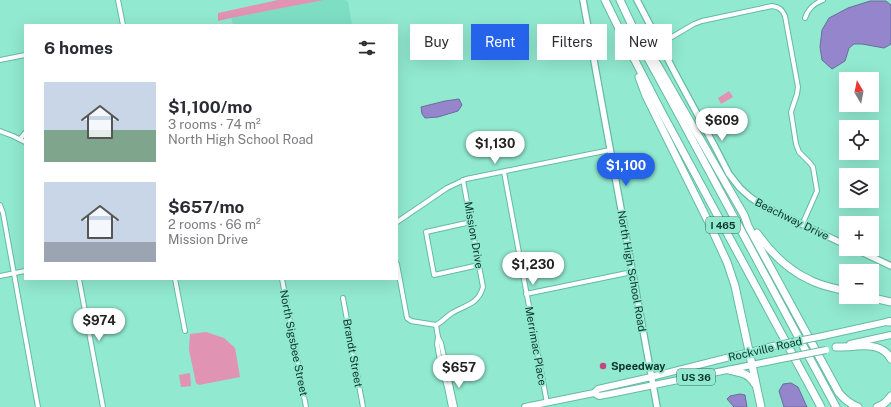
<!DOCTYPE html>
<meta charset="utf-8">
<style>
body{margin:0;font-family:"Public Sans",sans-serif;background:#f2f2f3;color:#2b2b33;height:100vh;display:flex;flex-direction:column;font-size:15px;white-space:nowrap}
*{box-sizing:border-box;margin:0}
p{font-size:13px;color:#7c7c81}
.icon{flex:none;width:22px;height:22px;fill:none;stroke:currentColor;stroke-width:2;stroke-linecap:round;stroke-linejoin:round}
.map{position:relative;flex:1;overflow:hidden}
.sheet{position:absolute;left:24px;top:24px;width:374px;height:256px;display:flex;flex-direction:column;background:#fff;border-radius:0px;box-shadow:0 4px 16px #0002}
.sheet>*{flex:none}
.top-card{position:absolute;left:410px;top:24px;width:380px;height:36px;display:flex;gap:8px}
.needle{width:26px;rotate:350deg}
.tools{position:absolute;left:839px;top:72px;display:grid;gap:8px}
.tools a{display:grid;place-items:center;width:40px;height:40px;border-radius:0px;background:#fff;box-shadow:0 4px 16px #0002;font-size:20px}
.price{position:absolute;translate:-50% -34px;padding:0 9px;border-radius:14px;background:#fff;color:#222;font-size:13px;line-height:26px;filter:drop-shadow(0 1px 2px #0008)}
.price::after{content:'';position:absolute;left:50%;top:24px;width:12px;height:9px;margin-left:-6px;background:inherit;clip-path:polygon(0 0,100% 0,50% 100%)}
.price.active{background:#2563eb;color:#fff}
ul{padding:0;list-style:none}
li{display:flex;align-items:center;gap:12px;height:100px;padding:0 20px}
li span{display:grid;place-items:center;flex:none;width:112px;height:80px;border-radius:0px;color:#555}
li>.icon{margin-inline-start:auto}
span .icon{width:48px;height:48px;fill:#fffc;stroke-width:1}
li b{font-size:17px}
h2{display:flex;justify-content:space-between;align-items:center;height:48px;padding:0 20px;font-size:17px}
.chip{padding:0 14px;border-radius:0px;background:#fff;box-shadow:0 4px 16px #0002;font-size:14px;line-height:36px}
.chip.active{background:#2563eb;color:#fff}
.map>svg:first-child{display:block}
.built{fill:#7ddec3}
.green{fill:#e093b3}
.water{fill:#9485cd;stroke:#6b6c9c}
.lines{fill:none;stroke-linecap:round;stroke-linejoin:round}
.street-casing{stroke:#64bba3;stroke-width:6}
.secondary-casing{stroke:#64bba3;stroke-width:8}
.primary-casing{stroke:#64bba3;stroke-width:8}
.highway-casing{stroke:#64bba3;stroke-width:9}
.street{stroke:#fff;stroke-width:4}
.secondary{stroke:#fff;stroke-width:5.5}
.primary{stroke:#fff;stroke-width:6}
.highway{stroke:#fff;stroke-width:7}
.primary-bridge-casing{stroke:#64bba3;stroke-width:8;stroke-linecap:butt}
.primary-bridge{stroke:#fff;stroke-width:6}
.poi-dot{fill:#c84386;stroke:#91e9cf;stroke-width:1.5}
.labels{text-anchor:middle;stroke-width:3.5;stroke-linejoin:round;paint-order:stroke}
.shield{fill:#91e9cf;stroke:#346a5b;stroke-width:1}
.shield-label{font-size:10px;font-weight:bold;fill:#0c3329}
.street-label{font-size:11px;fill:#0c3329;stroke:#91e9cf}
.poi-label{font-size:11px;font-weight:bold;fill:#0c3329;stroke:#91e9cf;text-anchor:start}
</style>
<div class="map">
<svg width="891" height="407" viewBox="0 0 891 407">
<rect width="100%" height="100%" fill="#91e9cf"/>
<path class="built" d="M324,0H345L348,2L352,25H233L231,18Z"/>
<g class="green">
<path d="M278,0H324L231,18L218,21V13Z"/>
<path d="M729,91L733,97L721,104L718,98Z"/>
<path d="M206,332L224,338L235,348L240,377L199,385L196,383L189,350L190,334Z"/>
<path d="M190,373L191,386L181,387L179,375Z"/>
</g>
<g class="water">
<path d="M870,1H886L891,5V44L884,48L862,44H854L849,48L845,61L832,69L822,60L820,47L822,30L829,18L848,8Z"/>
<path d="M459,99L462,105L458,111L438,117L425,118L422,114L421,107L445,101Z"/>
<path d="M791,383L798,387L807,407H784L779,391L783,384Z"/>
<path d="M740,394L745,395L747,407H734L727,399L730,396Z"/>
</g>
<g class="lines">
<defs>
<g id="street">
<path d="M118,0L123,25"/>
<path d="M805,18C808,9 813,4 823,0"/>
<path d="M660,44L694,24L702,21L772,6C779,7 782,9 785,16L798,87L797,94L791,112L796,144L799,152L809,162L813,167L817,191L802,225"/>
<path d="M0,60L25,55"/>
<path d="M0,131L13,136L25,142"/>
<path d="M20,139L25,133"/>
<path d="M504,172L547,403"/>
<path d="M0,205L3,213L38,407"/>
<path d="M397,222L447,188L466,179L610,150"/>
<path d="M471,222L426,232L434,275L479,265"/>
<path d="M397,264L407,318L411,321L436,325"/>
<path d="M0,276L25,271"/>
<path d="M79,279L103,407"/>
<path d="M175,279L185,331"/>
<path d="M282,279L306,407"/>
<path d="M526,294L632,272"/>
<path d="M343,298L363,407"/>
<path d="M436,325C442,322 446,317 452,313C465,305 478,305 483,287L463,180"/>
<path d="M436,325L438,337L437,344L441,367L447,387L451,407"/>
<path d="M438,337L441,343L455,407"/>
</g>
<g id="secondary">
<path d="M583,0L657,407"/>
<path d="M637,0L675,73L714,145L729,174L740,188L750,197L763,206L846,245"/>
<path d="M855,249L891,266"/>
</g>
<g id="primary">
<path d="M823,336L891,321"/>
<path d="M850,344L891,335"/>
<path d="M594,393L599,396L610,394L776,360"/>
<path d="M525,407L594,393L598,389L651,377L773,346"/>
</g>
<g id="highway">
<path d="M605,0L626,43L660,109L821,407"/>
<path d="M620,0L643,49L672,102L836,407"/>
<path d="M651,57L657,64L744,215L748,226L839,393C844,399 850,404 858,407"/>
<path d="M639,77L646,96L709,223L727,262L735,286L761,407"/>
<path d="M757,233C771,253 788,270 810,280C821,286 834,288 846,291"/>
<path d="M869,297L891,302"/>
<path d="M888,322H891"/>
<path d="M836,347C843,347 850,347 856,346C870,345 884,346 891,359"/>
<path d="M729,370C742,373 748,373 755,384"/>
<path d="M877,407C883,405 887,402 891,396"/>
</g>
</defs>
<use href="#street" class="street-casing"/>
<use href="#secondary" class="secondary-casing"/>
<use href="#primary" class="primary-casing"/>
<use href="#highway" class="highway-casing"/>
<use href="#street" class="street"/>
<use href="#secondary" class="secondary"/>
<use href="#primary" class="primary"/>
<use href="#highway" class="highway"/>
<defs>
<g id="primary-bridge">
<path d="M773,346L823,336"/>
<path d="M776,360L826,350"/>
</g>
</defs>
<use href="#primary-bridge" class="primary-bridge-casing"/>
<use href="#primary-bridge" class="primary-bridge"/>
</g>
<circle class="poi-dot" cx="603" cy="366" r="4"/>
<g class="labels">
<g class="shield">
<rect x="706" y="217" width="34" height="16" rx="3"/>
<rect x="677" y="369" width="38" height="16" rx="3"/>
</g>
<g class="shield-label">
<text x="723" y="229">I 465</text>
<text x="696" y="381">US 36</text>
</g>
<g class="street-label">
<text transform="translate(792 219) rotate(26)" y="4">Beachway Drive</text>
<text transform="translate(474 235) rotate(80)" y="4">Mission Drive</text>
<text transform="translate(632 271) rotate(80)" y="4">North High School Road</text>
<text transform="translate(294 343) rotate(79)" y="4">North Sigsbee Street</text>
<text transform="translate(536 346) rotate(80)" y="4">Merrimac Place</text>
<text transform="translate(765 349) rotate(-13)" y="4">Rockville Road</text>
<text transform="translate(353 353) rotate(80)" y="4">Brandt Street</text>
</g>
<g class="poi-label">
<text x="611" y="370">Speedway</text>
</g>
</g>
</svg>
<div class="tools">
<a><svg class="needle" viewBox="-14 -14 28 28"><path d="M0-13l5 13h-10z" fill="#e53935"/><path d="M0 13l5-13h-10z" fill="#7c7c81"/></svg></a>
<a><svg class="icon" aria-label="locate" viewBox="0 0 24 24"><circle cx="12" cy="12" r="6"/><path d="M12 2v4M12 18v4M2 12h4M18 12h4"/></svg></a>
<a><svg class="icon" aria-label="layers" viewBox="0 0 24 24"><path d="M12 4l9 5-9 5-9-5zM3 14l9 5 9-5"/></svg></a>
<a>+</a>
<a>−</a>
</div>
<b class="price" style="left:722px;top:142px">$609</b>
<b class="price" style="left:495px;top:165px">$1,130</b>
<b class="price active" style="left:626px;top:187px">$1,100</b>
<b class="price" style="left:533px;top:286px">$1,230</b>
<b class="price" style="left:99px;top:342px">$974</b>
<b class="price" style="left:459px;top:389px">$657</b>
<div class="top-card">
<a class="chip">Buy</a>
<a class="chip active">Rent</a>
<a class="chip">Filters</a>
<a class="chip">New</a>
</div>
<section class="sheet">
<h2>6 homes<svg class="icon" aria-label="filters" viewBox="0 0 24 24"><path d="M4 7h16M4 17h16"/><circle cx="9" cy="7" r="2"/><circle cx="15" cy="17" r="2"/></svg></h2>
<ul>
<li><span style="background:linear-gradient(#c9d6e8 60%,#7fa58c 0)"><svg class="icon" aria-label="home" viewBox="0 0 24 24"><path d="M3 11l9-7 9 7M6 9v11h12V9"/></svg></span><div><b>$1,100/mo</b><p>3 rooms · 74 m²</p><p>North High School Road</p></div></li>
<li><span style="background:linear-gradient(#c9d6e8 75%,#9aa5b1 0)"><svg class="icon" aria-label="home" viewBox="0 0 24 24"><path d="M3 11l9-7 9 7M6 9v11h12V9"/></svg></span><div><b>$657/mo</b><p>2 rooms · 66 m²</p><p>Mission Drive</p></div></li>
</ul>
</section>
</div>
